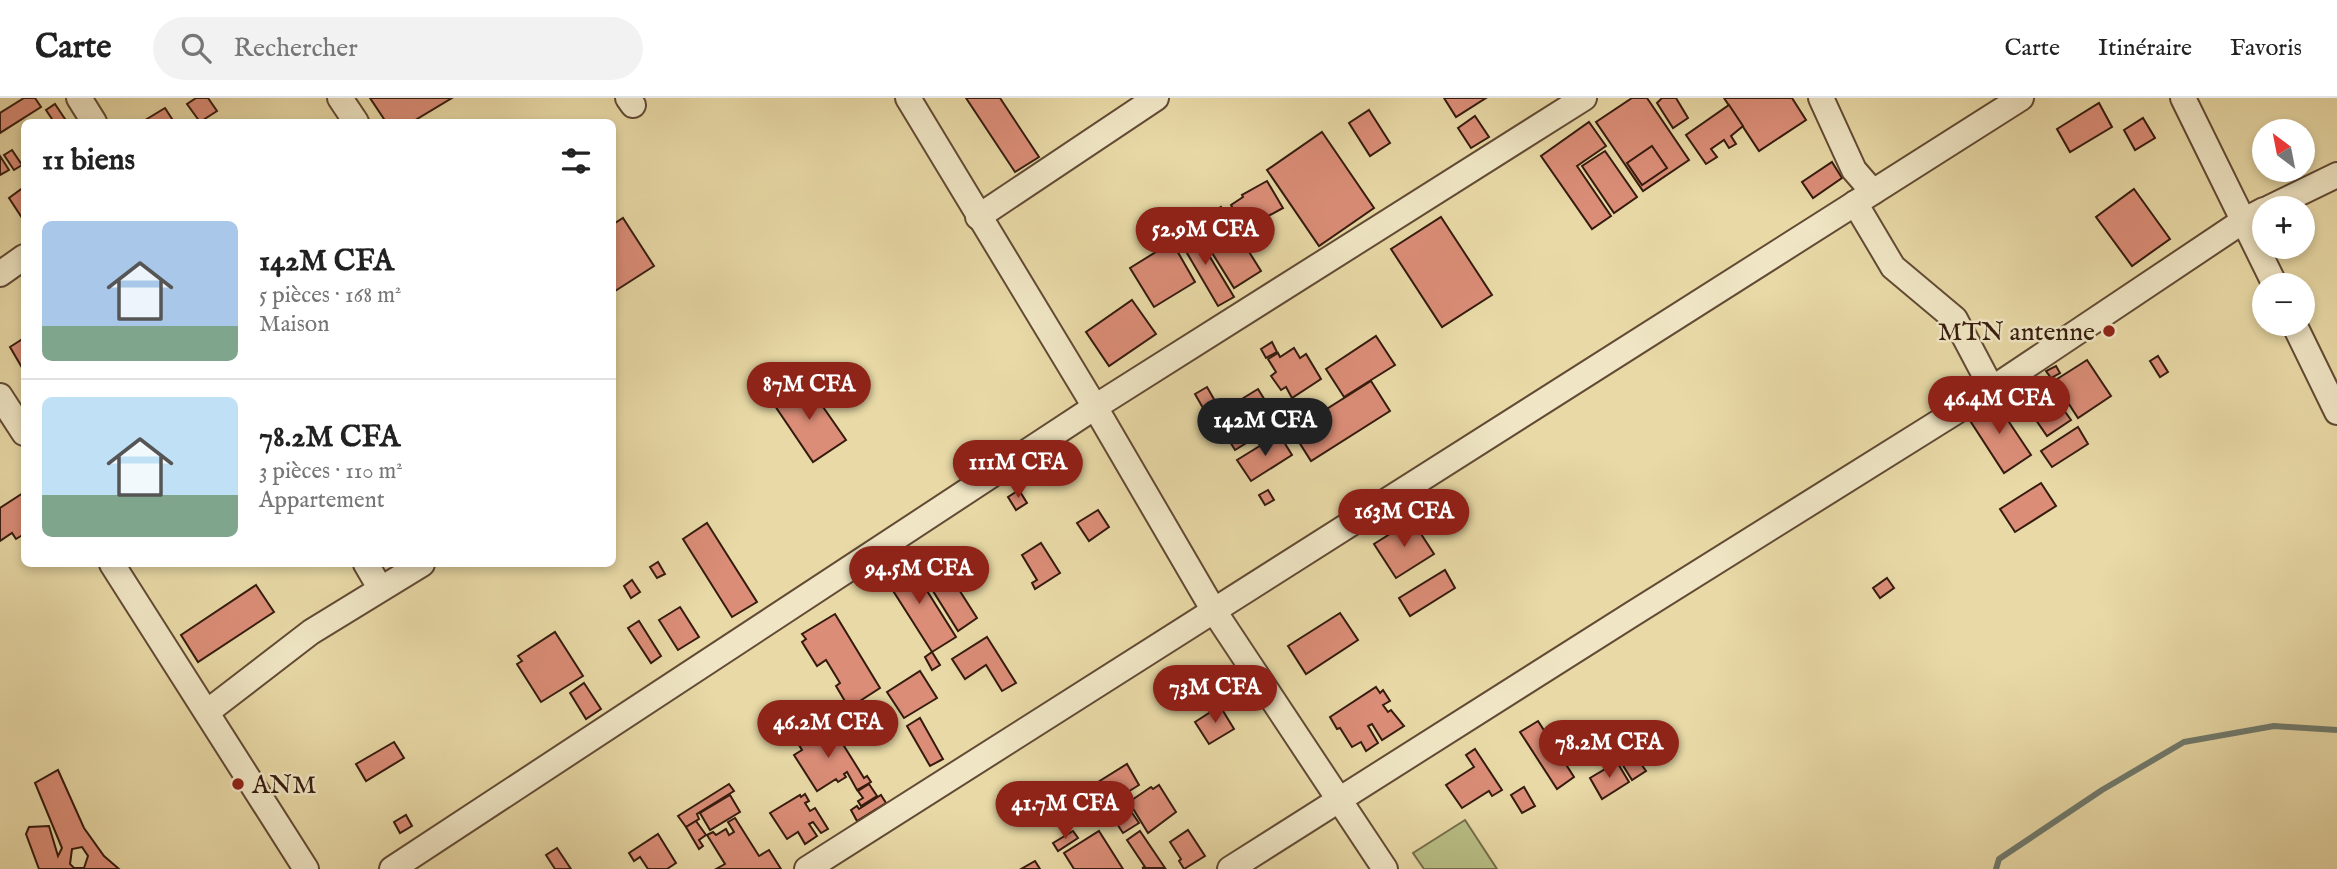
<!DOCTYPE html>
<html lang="fr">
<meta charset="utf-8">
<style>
body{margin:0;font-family:"IM FELL English",serif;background:#f2f2f2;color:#222;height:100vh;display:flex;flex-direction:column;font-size:26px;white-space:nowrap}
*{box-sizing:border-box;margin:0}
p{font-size:23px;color:#767676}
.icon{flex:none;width:38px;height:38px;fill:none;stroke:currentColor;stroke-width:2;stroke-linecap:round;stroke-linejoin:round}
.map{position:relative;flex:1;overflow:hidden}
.sheet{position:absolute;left:21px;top:21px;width:595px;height:448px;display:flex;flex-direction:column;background:#fff;border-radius:10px;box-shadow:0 4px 10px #0003}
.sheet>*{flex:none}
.needle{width:46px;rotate:328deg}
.controls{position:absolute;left:2252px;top:21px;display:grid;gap:14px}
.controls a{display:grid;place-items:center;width:63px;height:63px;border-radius:50%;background:#fff;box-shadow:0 4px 10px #0003;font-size:35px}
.price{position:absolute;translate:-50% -60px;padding:0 16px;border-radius:24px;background:#8f2418;color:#fff;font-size:23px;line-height:46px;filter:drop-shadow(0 2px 4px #0008)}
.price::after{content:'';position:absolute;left:50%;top:42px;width:21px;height:16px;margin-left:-10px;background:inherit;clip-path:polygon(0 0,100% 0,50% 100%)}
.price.current{background:#222;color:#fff}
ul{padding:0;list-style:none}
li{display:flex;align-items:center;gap:21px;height:175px;padding:0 21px}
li+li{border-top:2px solid #e0e0e0}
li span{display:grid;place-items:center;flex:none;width:196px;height:140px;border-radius:10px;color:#555}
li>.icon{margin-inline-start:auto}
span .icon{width:84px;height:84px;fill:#fffc;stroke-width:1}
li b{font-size:30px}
h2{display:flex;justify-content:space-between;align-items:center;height:84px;padding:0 21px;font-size:30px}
header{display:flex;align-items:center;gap:42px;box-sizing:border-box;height:98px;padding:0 35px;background:#fff;border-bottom:2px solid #e0e0e0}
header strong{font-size:33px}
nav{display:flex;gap:38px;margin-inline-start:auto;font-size:24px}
.search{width:490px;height:63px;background:#f2f2f2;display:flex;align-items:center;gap:18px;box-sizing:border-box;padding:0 24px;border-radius:38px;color:#767676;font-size:26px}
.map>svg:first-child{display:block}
.green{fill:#b8bf86;stroke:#766d4a;stroke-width:2}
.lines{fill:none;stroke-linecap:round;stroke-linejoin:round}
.stream{stroke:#707a6d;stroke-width:6}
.building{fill:#db8d77;stroke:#351b0e;stroke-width:2;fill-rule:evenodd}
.minor-casing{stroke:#624a34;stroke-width:28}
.minor{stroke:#f0e6c5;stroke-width:24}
.poi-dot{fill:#8f2418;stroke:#f0e6c5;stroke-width:2.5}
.labels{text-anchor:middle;stroke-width:5;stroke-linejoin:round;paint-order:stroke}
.poi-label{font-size:26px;fill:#351b0e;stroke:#f0e6c5;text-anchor:end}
</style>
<header>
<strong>Carte</strong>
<div class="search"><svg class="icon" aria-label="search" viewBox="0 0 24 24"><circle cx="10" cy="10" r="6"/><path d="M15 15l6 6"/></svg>Rechercher</div>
<nav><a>Carte</a><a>Itinéraire</a><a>Favoris</a></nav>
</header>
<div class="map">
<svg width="2337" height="771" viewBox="0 0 2337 771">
<rect width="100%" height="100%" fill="#e8d9a6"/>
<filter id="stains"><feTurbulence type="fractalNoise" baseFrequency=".00286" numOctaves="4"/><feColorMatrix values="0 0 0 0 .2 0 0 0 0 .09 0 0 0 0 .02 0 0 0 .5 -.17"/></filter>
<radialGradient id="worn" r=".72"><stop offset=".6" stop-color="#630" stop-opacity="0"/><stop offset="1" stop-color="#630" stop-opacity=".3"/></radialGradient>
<path class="green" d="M1465,722L1497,771H1424L1413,755Z"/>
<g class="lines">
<path class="stream" d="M1996,771L1999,761L2102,692L2184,644L2274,628L2337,632"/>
</g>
<g class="building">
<path d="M24,0H35L41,9L0,35V15Z"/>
<path d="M196,0H208L217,13L200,24L187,6Z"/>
<path d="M370,0H452L412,24H386Z"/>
<path d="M966,0H1000L1039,59L1015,74Z"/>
<path d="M1444,0H1486L1456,19Z"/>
<path d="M1632,0H1647L1689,62L1643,93L1596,24Z"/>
<path d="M1662,0H1676L1688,20L1673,30L1657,5Z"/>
<path d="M1724,0H1792L1806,22L1759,53Z"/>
<path d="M2099,5L2112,29L2070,54L2057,31Z"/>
<path d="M55,6L67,24H54L46,12Z"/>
<path d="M1729,7L1743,28L1731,38L1736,46L1729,50L1724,42L1711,51L1717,59L1706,66L1686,37Z"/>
<path d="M165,10L174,24H142Z"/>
<path d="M1369,12L1390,45L1370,58L1349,25Z"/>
<path d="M1475,18L1489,39L1471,50L1458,30Z"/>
<path d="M2143,20L2155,40L2135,52L2124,32Z"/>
<path d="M1589,24L1606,48L1577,68L1611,118L1592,131L1541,58Z"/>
<path d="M1322,34L1374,110L1319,148L1267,72Z"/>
<path d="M1652,48L1667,70L1642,87L1627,65Z"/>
<path d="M12,52L22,67L14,72L4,57Z"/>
<path d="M1605,53L1637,99L1614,115L1582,68Z"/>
<path d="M0,58L9,72L0,77Z"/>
<path d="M1832,64L1842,80L1813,100L1802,84Z"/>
<path d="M1267,83L1283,110L1259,123L1263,130L1248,139L1231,107L1243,99L1242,97Z"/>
<path d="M24,89V123L9,100Z"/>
<path d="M2134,91L2170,141L2132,168L2096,119Z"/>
<path d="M1221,109L1261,173L1234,190L1194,126Z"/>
<path d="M1441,119L1492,197L1442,229L1391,151Z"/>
<path d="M623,120L654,168L612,195V127Z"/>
<path d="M1192,129L1234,199L1218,208L1177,138Z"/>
<path d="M1172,144L1195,184L1154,209L1130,170Z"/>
<path d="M1132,202L1156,236L1109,268L1086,234Z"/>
<path d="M1376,238L1395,267L1344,299L1326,271Z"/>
<path d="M24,240V273L10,249Z"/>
<path d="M1272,244L1277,254L1266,260L1261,251Z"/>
<path d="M1294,250L1300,260L1306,256L1321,281L1292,300L1286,289L1281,292L1271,278L1276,274L1268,261L1278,255L1280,259Z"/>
<path d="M2158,258L2168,274L2160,279L2150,263Z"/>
<path d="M2087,262L2111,298L2078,320L2054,283Z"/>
<path d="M2056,268L2060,275L2051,280L2046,273Z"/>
<path d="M805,283L846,342L813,364L773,305Z"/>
<path d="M1371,283L1390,313L1311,363L1292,333Z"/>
<path d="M2043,283L2071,322L2047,338L2020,299Z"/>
<path d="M1207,289L1219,310L1207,317L1195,296Z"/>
<path d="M1258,291L1279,325L1235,352L1214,318Z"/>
<path d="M1993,300L2031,357L2004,375L1967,318Z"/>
<path d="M2078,329L2088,346L2052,369L2041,353Z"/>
<path d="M1279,336L1292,357L1251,383L1237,362Z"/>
<path d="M2041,385L2056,408L2015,434L2000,411Z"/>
<path d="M1019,392L1027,405L1016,412L1008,399Z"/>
<path d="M1268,392L1274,402L1265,407L1259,397Z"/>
<path d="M23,395L24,436L16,441L12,435L0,443V410Z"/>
<path d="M1098,412L1109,429L1089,443L1077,425Z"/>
<path d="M1412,422L1434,456L1396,480L1374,446Z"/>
<path d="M707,425L757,504L732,519L683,441Z"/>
<path d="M1041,445L1060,475L1035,491L1032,485L1037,482L1022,457Z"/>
<path d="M907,461L956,539L932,554L883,477Z"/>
<path d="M658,464L665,476L657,480L650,469Z"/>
<path d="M942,465L977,520L958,533L923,477Z"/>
<path d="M1445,472L1455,490L1410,518L1399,500Z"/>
<path d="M1887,480L1894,490L1880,500L1873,490Z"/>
<path d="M632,482L640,494L631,500L624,488Z"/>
<path d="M256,487L274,514L198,564L181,537Z"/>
<path d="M680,509L699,539L678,552L659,522Z"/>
<path d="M1340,515L1358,542L1306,576L1288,548Z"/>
<path d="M835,516L880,590L849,610L836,588L840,585L826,562L817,568L802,544L806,541L802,536Z"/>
<path d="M639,523L661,558L651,565L628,530Z"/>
<path d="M555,534L583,578L541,604L517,566L522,563L518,558Z"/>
<path d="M987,539L1016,585L1002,593L986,567L965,581L952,561Z"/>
<path d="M932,554L940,567L932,572L925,559Z"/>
<path d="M920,573L937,600L904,620L887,594Z"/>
<path d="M584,585L601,611L586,621L570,595Z"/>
<path d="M1376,589L1380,595L1383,592L1390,603L1383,607L1388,614L1391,612L1404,628L1382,642L1372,626L1368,628L1378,645L1366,653L1361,644L1352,649L1340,630L1337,631L1330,619Z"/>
<path d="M1220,608L1234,631L1209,646L1195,624Z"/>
<path d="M920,620L943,661L930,668L907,628Z"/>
<path d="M1538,623L1574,679L1557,691L1520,634Z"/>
<path d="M829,624L864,680L867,678L871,684L857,692L847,674L844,676L846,679L838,684L836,681L817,693L794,657L802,652L799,647L806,643L807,646L812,643L809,638L822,632L825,630L824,627Z"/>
<path d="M394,644L404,660L366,683L356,666Z"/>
<path d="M1475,651L1502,692L1492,698L1489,693L1462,710L1446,687L1474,669L1466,657Z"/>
<path d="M1632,653L1646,673L1632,682L1619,661Z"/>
<path d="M1617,664L1629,684L1602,701L1590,680Z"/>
<path d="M1127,666L1139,687L1110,705L1098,684Z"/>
<path d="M58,672L84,730L104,758L119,771H39L26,736L29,729L49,728L58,758L62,750L35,685ZM82,749L88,758L84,770H74L70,766L72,751Z"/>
<path d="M729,686L734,693L697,716L699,721L686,729L678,718Z"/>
<path d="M869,686L877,698L861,708L858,703L863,700L858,693Z"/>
<path d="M1159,687L1176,714L1148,735L1129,704L1151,689L1153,691Z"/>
<path d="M1524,689L1535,708L1522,715L1511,697Z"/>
<path d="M805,696L809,703L805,705L810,713L815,710L828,731L821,735L813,724L809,726L817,738L805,746L798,734L787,741L770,715L800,697L801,699Z"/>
<path d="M730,697L740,714L710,732L700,715Z"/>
<path d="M881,697L886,705L857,723L851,712L857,708L859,711Z"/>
<path d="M1126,706L1139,725L1123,735L1111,717L1108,719L1105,714L1111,710L1114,714Z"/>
<path d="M406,717L412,728L400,735L394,724Z"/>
<path d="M735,720L759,758L769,752L781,771H716L725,766L707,737L713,734L716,737L726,731L729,737L734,734L728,724Z"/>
<path d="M696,723L706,737L699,742L703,748L699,751L686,729Z"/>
<path d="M1188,732L1205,758L1184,771L1179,763L1181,761L1170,744Z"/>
<path d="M1073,733L1078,740L1058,753L1053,745Z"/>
<path d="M1099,733L1123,771H1074L1064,755Z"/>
<path d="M1140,733L1165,770H1142L1145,769L1127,742Z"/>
<path d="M658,736L676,765L667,771H648L640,759L634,763L629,755Z"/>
<path d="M557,750L571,771H555L546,757Z"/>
<path d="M1035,763L1040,771H1021Z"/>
</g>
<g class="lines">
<defs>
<g id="minor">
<path d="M79,0L94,24"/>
<path d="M340,0L356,24"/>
<path d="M628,0L633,7"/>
<path d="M1821,0L1854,72L1873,94"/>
<path d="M2183,0L2275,187"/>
<path d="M2269,110L2337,77"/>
<path d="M978,119L1156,0"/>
<path d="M0,176L24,159"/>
<path d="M2294,226L2337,314"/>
<path d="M1992,291L2243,123L2264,112"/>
<path d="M0,298L24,335"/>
<path d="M112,466L306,771"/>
<path d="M366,466L380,490"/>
<path d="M207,614L311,534L422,466"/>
<path d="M392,771L1095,309L908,0"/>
<path d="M807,771L2021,0"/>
<path d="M1230,771C1483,610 1737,449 1992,291L1955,221L1893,169L1855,105"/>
<path d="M1385,771L1214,513L1095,309L1584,0"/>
</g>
</defs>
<use href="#minor" class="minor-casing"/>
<use href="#minor" class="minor"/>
</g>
<g class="poi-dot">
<circle cx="2109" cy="233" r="7"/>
<circle cx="238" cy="686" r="7"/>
</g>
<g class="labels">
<g class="poi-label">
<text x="2095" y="242">MTN antenne</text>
<text x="252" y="695" text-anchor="start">ANM</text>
</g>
</g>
<rect width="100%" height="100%" filter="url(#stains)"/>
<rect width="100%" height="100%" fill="url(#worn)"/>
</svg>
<div class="controls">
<a><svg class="needle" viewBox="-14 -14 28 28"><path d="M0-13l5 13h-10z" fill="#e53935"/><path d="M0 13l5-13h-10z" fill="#767676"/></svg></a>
<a>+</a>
<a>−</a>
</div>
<b class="price" style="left:1205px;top:169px">52.9M CFA</b>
<b class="price" style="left:809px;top:324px">87M CFA</b>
<b class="price" style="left:1999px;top:338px">46.4M CFA</b>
<b class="price current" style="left:1265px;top:360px">142M CFA</b>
<b class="price" style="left:1018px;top:402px">111M CFA</b>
<b class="price" style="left:1404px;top:451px">163M CFA</b>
<b class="price" style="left:919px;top:508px">94.5M CFA</b>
<b class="price" style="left:1215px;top:627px">73M CFA</b>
<b class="price" style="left:828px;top:662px">46.2M CFA</b>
<b class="price" style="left:1609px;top:682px">78.2M CFA</b>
<b class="price" style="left:1065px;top:743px">41.7M CFA</b>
<section class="sheet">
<h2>11 biens<svg class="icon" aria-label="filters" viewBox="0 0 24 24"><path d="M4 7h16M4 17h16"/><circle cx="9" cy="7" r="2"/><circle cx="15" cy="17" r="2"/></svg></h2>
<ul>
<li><span style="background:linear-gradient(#a9c7e8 75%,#7fa58c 0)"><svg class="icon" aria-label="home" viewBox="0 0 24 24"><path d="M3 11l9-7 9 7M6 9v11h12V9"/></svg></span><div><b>142M CFA</b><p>5 pièces · 168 m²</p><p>Maison</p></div></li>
<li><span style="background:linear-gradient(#bfe0f5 70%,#7fa58c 0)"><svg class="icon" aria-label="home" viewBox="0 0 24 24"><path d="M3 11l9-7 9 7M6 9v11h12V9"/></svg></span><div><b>78.2M CFA</b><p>3 pièces · 110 m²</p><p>Appartement</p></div></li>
</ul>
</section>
</div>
